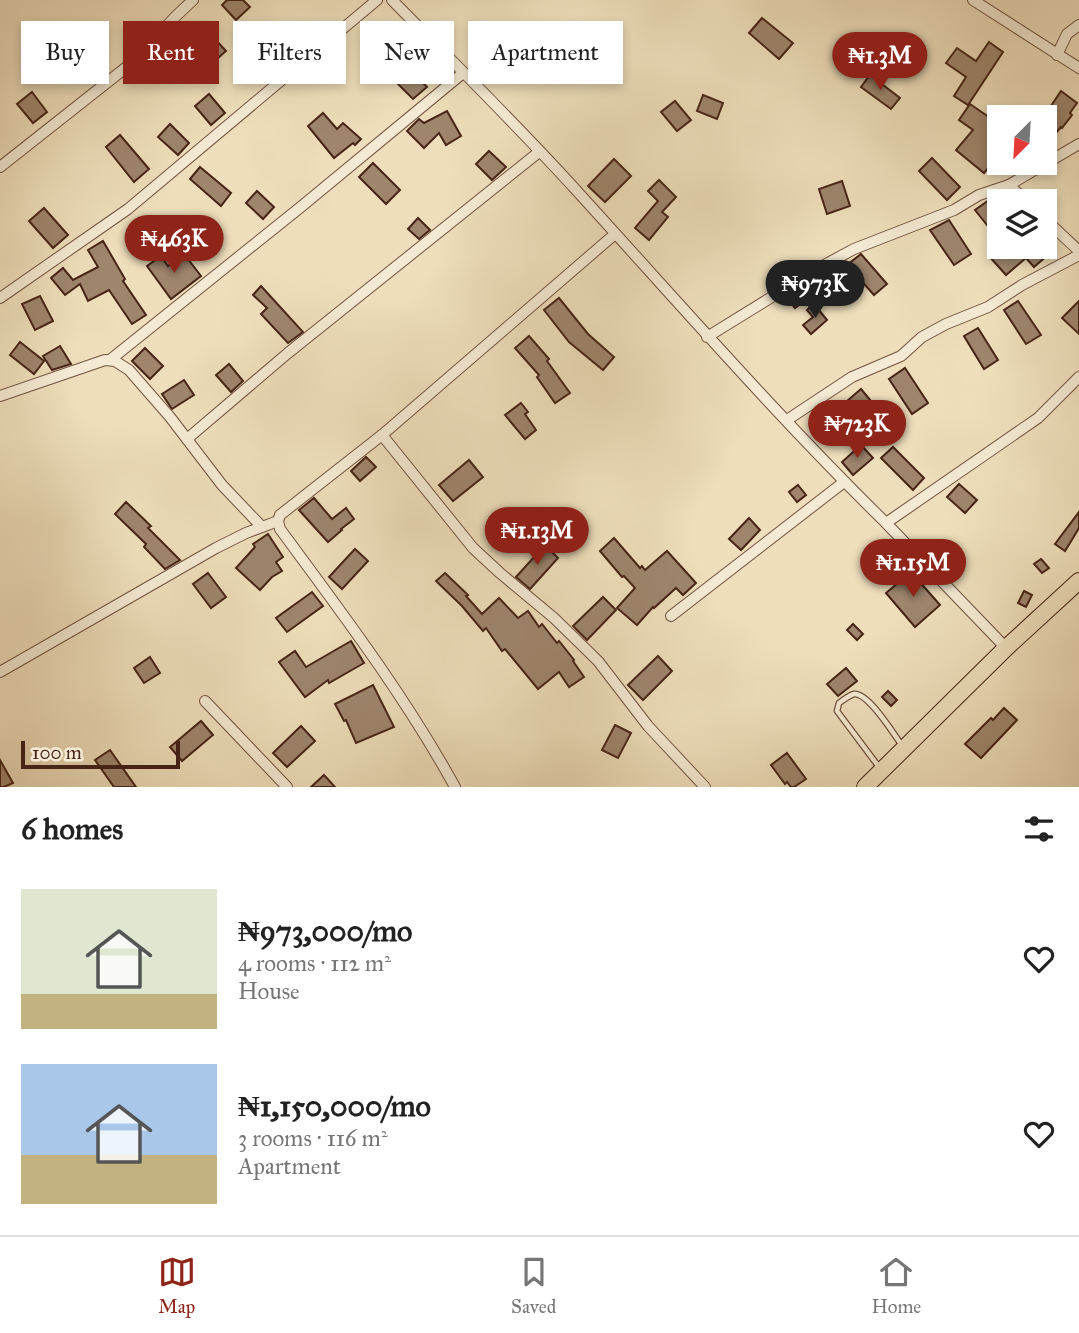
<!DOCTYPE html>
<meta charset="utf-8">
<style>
body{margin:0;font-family:"IM FELL Great Primer",serif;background:#f2f2f2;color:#222;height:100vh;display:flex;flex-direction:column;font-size:26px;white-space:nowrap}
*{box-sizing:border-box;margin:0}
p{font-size:23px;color:#767676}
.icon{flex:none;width:38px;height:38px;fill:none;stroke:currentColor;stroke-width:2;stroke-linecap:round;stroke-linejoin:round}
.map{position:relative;height:787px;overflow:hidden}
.drawer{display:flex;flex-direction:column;background:#fff;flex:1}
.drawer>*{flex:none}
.top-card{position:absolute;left:21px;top:21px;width:700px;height:63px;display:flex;gap:14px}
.needle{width:46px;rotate:204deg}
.buttons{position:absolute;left:987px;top:105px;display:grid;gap:14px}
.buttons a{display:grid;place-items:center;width:70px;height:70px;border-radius:0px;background:#fff;box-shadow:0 4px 10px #0003;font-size:35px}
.scale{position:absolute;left:21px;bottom:18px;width:159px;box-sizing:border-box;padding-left:7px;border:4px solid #482416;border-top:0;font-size:19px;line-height:24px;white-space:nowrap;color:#482416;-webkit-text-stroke:5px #f4ead3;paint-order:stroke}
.price{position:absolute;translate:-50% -60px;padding:0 16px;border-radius:24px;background:#8f2418;color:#fff;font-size:23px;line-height:46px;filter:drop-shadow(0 2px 4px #0008)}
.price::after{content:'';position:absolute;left:50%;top:42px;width:21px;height:16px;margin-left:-10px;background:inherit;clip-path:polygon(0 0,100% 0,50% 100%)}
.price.current{background:#222;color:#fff}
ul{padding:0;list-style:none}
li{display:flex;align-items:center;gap:21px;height:175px;padding:0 21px}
li span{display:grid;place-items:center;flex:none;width:196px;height:140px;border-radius:0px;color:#555}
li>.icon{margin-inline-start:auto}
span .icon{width:84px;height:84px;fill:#fffc;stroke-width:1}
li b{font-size:30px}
h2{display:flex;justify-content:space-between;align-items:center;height:84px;padding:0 21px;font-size:30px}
.pill{padding:0 24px;border-radius:0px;background:#fff;box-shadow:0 4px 10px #0003;font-size:24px;line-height:63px}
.pill.current{background:#8f2418;color:#fff}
.menu{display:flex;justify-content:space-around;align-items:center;height:98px;border-top:2px solid #e0e0e0;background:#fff;font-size:19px;color:#767676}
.menu a{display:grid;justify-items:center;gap:4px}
.menu .current{color:#8f2418}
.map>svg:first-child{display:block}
.building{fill:#9e856c;stroke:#482416;stroke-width:2}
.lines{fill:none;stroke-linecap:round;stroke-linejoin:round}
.service-casing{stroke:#72523f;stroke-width:7}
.minor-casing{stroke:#72523f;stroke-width:12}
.trunk-casing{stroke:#482416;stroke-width:18}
.service{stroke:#f4ead3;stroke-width:4.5}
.minor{stroke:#f4ead3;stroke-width:10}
.trunk{stroke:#eedebb;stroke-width:16}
</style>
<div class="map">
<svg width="1079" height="787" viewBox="0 0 1079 787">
<rect width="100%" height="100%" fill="#eedebb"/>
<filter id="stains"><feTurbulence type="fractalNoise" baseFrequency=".00286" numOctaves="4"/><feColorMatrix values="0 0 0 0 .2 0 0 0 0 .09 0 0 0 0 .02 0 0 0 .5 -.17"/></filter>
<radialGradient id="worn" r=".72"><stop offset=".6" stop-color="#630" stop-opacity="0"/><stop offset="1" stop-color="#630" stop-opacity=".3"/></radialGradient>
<g class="building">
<path d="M227,0H243L250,7L236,20L222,5Z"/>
<path d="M762,18L793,43L779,59L749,33Z"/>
<path d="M213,37L226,51L209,66L196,51Z"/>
<path d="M989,42L1003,52L968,105L954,96L966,77L946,63L957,48L976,61Z"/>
<path d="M397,56L427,87L413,99L383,69Z"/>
<path d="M870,75L900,98L891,109L861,87Z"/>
<path d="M1061,91L1077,103L1070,113L1072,115L1062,128L1061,127L1045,146V115Z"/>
<path d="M32,92L47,112L33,123L17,104Z"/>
<path d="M209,94L225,113L211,125L195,106Z"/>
<path d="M703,95L723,103L717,119L697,111Z"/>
<path d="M675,101L691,120L677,131L661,112Z"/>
<path d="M970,104L999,124V139L989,155L995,160L984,173L956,150L973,130L959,120Z"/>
<path d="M447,111L461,136L446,145L439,133L424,148L407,131L419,119L424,123Z"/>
<path d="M323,113L337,129L343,123L361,139L355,145L353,143L334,158L308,126Z"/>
<path d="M170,124L189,143L178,155L158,137Z"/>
<path d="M120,135L149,169L134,182L106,147Z"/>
<path d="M489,151L506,167L492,180L476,164Z"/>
<path d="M932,158L960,187L947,200L919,171Z"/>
<path d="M614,159L631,176L605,202L588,186Z"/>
<path d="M373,163L400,190L386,204L359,177Z"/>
<path d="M200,167L231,193L221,206L190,179Z"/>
<path d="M659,180L676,197L662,212L668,217L649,240L635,228L658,201L648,191Z"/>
<path d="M842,181L850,206L827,214L819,189Z"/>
<path d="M257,191L274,207L263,219L246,203Z"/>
<path d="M989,200L999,212V240L975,210Z"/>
<path d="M44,208L68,235L53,248L29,221Z"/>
<path d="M418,218L430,230L419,239L408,229Z"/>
<path d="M949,220L971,254L954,265L930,230Z"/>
<path d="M103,241L125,279L123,281L146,315L132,324L109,290L88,301L80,284L65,295L51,278L63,268L73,280L98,267L88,250Z"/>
<path d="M1000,247H1045L1050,253L1034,267L1026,258L1006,275L989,256Z"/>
<path d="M184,254L201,276L171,299L147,266L161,256L168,266Z"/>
<path d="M861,254L887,284L874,295L847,265Z"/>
<path d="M261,286L303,332L288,343L261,314L267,308L253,295Z"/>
<path d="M795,291L803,302L795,308L787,298Z"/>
<path d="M40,296L53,321L35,330L22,304Z"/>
<path d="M559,298L588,334L614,357L603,370L569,342L544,310Z"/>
<path d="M1018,301L1041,335L1026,344L1004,310Z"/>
<path d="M1079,301V334L1062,318Z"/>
<path d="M814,304L827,320L811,334L803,325L813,317L807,310Z"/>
<path d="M978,328L998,360L984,369L964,336Z"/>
<path d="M529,336L549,359L547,361L570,393L555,403L537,377L539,375L515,348Z"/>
<path d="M20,342L44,361L34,374L10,355Z"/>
<path d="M60,346L71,364L52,370L43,356Z"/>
<path d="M145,348L163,366L150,379L132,361Z"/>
<path d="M229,364L243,381L231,392L216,375Z"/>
<path d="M905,368L928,403L912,414L889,379Z"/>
<path d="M184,380L194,395L172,409L162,394Z"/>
<path d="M861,389L890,424L876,435L847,401Z"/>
<path d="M521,403L528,412L525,414L536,430L525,439L505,415Z"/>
<path d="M861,445L873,458L853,475L842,462Z"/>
<path d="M893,447L924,478L913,490L881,458Z"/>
<path d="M366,457L376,467L360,481L351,471Z"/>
<path d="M469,460L483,477L453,501L439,485Z"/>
<path d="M959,484L977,500L965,513L947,497Z"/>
<path d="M798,485L806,495L797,502L789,492Z"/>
<path d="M314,498L332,519L346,508L354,519L341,529L342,530L328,542L299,510Z"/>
<path d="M126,502L151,526L148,528L180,560L165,569L144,547L146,544L115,514Z"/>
<path d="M1079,512V528L1065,551L1055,544Z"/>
<path d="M749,518L760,530L741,550L729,539Z"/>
<path d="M268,534L283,557L276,562L282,571L272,577L260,590L236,568L255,547L253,544Z"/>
<path d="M614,538L640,568L642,566L645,570L667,551L696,583L683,595L676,588L654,608L653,607L637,625L617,608L635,588L624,576L622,577L600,551Z"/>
<path d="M545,545L558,558L530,589L516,577Z"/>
<path d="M355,549L368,561L342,589L329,577Z"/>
<path d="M1041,559L1049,568L1042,573L1034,564Z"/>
<path d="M911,572L940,605L915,627L886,593Z"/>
<path d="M208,573L226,597L211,608L193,584Z"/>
<path d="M445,573L468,595L466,596L482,614L499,598L518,618L528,611L539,627L542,624L557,643L559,641L574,660L573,661L584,677L569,687L559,672L538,689L505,649L502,651L486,628L483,631L462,606L436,581Z"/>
<path d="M1024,591L1032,595L1026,607L1018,603Z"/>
<path d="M312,592L323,606L287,632L276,618Z"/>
<path d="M603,597L616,610L587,640L573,626Z"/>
<path d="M853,624L863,634L857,640L847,630Z"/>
<path d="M351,641L364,663L329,683L328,680L305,697L279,662L295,651L306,667Z"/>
<path d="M658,656L672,671L643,700L628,685Z"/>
<path d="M150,657L160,673L144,683L134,668Z"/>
<path d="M846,668L857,681L838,696L827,684Z"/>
<path d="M373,685L394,727L356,743L346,720L344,721L335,704Z"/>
<path d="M888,691L897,700L891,706L882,697Z"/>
<path d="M1004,708L1017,720L981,758L965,744L991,718L993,720Z"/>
<path d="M201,721L213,735L182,761L170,747Z"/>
<path d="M615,725L631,733L618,758L602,750Z"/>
<path d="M301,726L315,741L287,767L273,753Z"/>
<path d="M110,750L136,787H114L95,760Z"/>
<path d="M787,753L806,779L794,787H791L787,782L785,784L771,765Z"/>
<path d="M0,760L13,783L4,787H0Z"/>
<path d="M324,775L335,787H311Z"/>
</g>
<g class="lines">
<defs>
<path id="service" d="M879,767L837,711L839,703C843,700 850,695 854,694C868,692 893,733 901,744"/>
<g id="minor">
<path d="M392,0C454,63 517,125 576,190C678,302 778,417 886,523"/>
<path d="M973,0L1079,68"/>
<path d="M1057,55L1067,34L1079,25"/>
<path d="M0,167L133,62L176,16L193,0"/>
<path d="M1026,201L1009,185L1079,144"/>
<path d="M1045,219L1079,251"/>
<path d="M0,298L128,209L377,0"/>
<path d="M707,337L817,269L854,249L954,210L979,195L1009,185"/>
<path d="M110,360L302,206L463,73"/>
<path d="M0,396L105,360L115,361L129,370L170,417L222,485L262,527"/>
<path d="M787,420L852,377L901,356L922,337L946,324L988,307L1022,285L1079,255"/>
<path d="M382,435L473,548L500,573L554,618L598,661L648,726L705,787"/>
<path d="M187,439L288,353L539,152"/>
<path d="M671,616L844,482"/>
<path d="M1006,648L886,523L1038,418L1079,377"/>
<path d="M0,672L216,548L246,533L278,521"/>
<path d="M205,701L287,787"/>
<path d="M455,787C405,696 342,613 280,529L278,521L280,515L382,435L615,234"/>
</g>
<path id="trunk" d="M865,787L1006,648L1079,581"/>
</defs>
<use href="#service" class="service-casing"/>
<use href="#minor" class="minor-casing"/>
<use href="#trunk" class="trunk-casing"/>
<use href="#service" class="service"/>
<use href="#minor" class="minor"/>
<use href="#trunk" class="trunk"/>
</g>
<rect width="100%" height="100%" filter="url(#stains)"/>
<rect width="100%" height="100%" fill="url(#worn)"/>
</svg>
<div class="buttons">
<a><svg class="needle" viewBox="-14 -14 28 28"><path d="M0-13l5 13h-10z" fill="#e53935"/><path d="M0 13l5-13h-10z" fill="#767676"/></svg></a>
<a><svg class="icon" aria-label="layers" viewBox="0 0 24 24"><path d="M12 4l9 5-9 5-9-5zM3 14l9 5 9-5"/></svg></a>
</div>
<div class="scale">100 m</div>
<b class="price" style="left:880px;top:92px">₦1.3M</b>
<b class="price" style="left:174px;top:275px">₦463K</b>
<b class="price current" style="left:815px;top:320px">₦973K</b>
<b class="price" style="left:857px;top:460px">₦723K</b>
<b class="price" style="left:537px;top:567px">₦1.13M</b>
<b class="price" style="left:913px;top:599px">₦1.15M</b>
<div class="top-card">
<a class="pill">Buy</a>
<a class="pill current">Rent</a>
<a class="pill">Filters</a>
<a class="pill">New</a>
<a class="pill">Apartment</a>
</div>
</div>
<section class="drawer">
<h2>6 homes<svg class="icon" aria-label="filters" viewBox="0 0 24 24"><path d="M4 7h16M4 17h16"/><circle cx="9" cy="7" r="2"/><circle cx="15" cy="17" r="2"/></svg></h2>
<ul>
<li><span style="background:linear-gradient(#dfe7d0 75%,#c2b280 0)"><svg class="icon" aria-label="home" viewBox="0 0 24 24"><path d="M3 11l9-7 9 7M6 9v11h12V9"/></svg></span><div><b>₦973,000/mo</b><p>4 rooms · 112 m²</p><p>House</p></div><svg class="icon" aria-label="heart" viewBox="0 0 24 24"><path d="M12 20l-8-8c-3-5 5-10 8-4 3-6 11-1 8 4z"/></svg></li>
<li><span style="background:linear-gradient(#a9c7e8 65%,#c2b280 0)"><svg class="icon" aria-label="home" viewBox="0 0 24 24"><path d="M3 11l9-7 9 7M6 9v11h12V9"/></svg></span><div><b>₦1,150,000/mo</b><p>3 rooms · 116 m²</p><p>Apartment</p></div><svg class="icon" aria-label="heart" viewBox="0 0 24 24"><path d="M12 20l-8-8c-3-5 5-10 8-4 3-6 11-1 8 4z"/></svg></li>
</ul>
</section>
<nav class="menu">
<a class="current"><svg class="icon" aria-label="map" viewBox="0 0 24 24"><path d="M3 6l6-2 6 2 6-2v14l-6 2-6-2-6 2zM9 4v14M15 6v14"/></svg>Map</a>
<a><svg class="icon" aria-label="saved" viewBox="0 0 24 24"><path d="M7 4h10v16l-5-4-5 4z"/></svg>Saved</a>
<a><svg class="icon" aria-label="home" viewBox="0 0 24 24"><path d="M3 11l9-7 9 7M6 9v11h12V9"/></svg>Home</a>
</nav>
